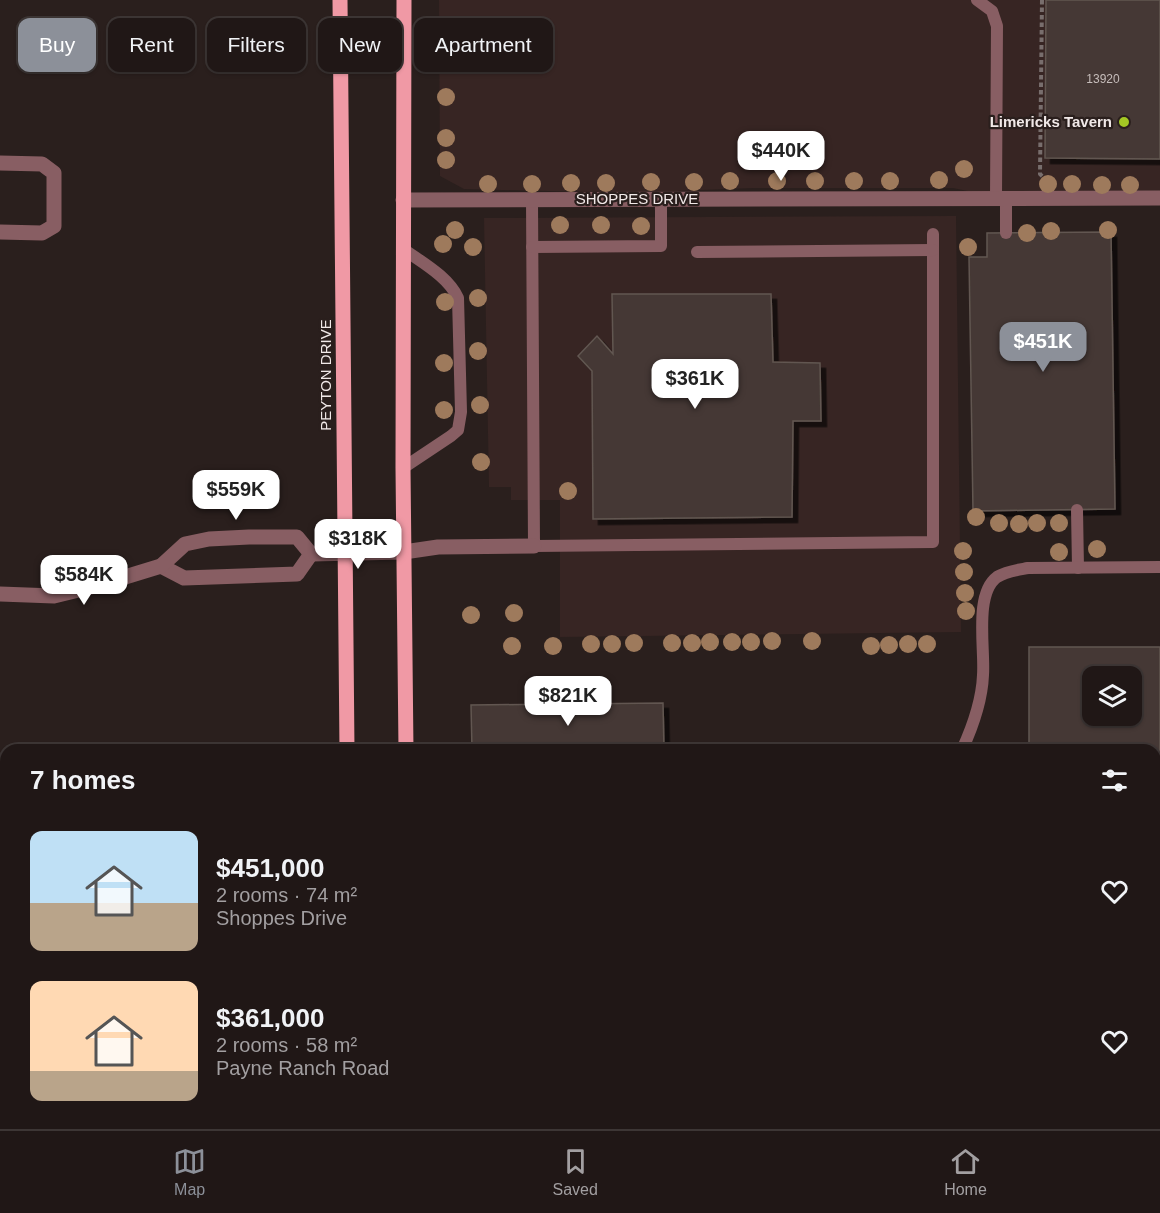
<!DOCTYPE html>
<meta charset="utf-8">
<style>
body{margin:0;font-family:Helvetica,sans-serif;background:#28201f;color:#f1f3f6;height:100vh;display:flex;flex-direction:column;font-size:22px;white-space:nowrap}
*{box-sizing:border-box;margin:0}
p{font-size:20px;color:#a29fa1}
.icon{flex:none;width:33px;height:33px;fill:none;stroke:currentColor;stroke-width:2;stroke-linecap:round;stroke-linejoin:round}
.map{position:relative;flex:1;overflow:hidden}
.sheet{position:absolute;left:0px;top:744px;width:1161px;height:386px;display:flex;flex-direction:column;background:#201716;border-radius:18px 18px 0 0;box-shadow:0 2px 4px #0004,0 0 0 2px #3d3635}
.sheet>*{flex:none}
.hud{position:absolute;left:18px;top:18px;width:600px;height:54px;display:flex;gap:12px}
.tools{position:absolute;left:1082px;top:666px;display:grid;gap:12px}
.tools a{display:grid;place-items:center;width:60px;height:60px;border-radius:12px;background:#201716;box-shadow:0 2px 4px #0004,0 0 0 2px #3d3635;font-size:30px}
.price{position:absolute;translate:-50% -51px;padding:0 14px;border-radius:12px;background:#fff;color:#222;font-size:20px;line-height:39px;filter:drop-shadow(0 2px 3px #0008)}
.price::after{content:'';position:absolute;left:50%;top:36px;width:18px;height:14px;margin-left:-9px;background:inherit;clip-path:polygon(0 0,100% 0,50% 100%)}
.price.on{background:#8c9099;color:#fff}
ul{padding:0;list-style:none}
li{display:flex;align-items:center;gap:18px;height:150px;padding:0 30px}
li span{display:grid;place-items:center;flex:none;width:168px;height:120px;border-radius:12px;color:#555}
li>.icon{margin-inline-start:auto}
span .icon{width:72px;height:72px;fill:#fffc;stroke-width:1}
li b{font-size:26px}
h2{display:flex;justify-content:space-between;align-items:center;height:72px;padding:0 30px;font-size:26px}
.chip{padding:0 21px;border-radius:12px;background:#201716;box-shadow:0 2px 4px #0004,0 0 0 2px #3d3635;font-size:21px;line-height:54px}
.chip.on{background:#8c9099;color:#fff}
.tabs{display:flex;justify-content:space-around;align-items:center;height:84px;border-top:2px solid #3d3635;background:#201716;font-size:16px;color:#a29fa1}
.tabs a{display:grid;justify-items:center;gap:3px}
.tabs .on{color:#8c9099}
.map>svg:first-child{display:block}
.built{fill:#372523}
.building{fill:#443934;stroke:#625751;stroke-width:1.5;fill-rule:evenodd;filter:url(#shadow)}
.lines{fill:none;stroke-linecap:round;stroke-linejoin:round}
.path{stroke:#786e6d;stroke-width:4;stroke-dasharray:4.5 3;stroke-linecap:butt}
.lane{stroke:#885e63;stroke-width:12}
.street{stroke:#885e63;stroke-width:15}
.primary{stroke:#f099a5;stroke-width:15}
.tree{fill:#9e7a5c}
.poi-dot{fill:#a4c824;stroke:#2a1f1d;stroke-width:2}
.labels{text-anchor:middle;stroke-width:4.5;stroke-linejoin:round;paint-order:stroke}
.number-label{font-size:12px;fill:#c6bdbb}
.poi-label{font-size:15px;font-weight:bold;fill:#f1e9e8;stroke:#2a1f1d;text-anchor:end}
.street-label{font-size:15px;fill:#f1e9e8;stroke:#2a1f1d}
</style>
<div class="map">
<svg width="1160" height="1129" viewBox="0 0 1160 1129">
<defs>
<filter id="shadow"><feDropShadow dx="5.5" dy="5.5" stdDeviation="0" flood-color="#0009"/></filter>
</defs>
<rect width="100%" height="100%" fill="#2a1f1d"/>
<g class="built">
<path d="M439,0H1160V192L996,197L953,188H753L624,193L464,189L440,176Z"/>
<path d="M956,216L961,632L560,637V500H511V487H489L484,218Z"/>
</g>
<g class="building">
<path d="M1046,0H1160V159L1045,158Z"/>
<path d="M1111,232L1115,509L973,511L969,257H987V233Z"/>
<path d="M612,294H771L773,362L820,363L821,421H793L792,517L593,519L592,371L578,356L597,336L613,354Z"/>
<path d="M1029,647H1160V852H1155V750H1029ZM1092,676H1131V716H1092Z"/>
<path d="M663,703L664,750H472L471,705Z"/>
<path d="M1155,1040H1160V1127L1148,1126V1129H949V1124H1155Z"/>
</g>
<g class="lines">
<g class="path">
<path d="M1042,0L1040,174L1044,178"/>
<path d="M1155,946H1160"/>
</g>
<g class="lane">
<path d="M977,0L992,11L997,26L996,197"/>
<path d="M532,200L534,546L933,542V234"/>
<path d="M1006,233V197"/>
<path d="M532,247L661,246V199"/>
<path d="M402,248C421,262 448,276 458,298L461,412L458,430L451,436L403,468"/>
<path d="M697,252L933,250"/>
<path d="M1077,510L1078,568"/>
<path d="M962,750C973,726 982,701 983,675C985,649 974,594 997,577C1007,571 1017,570 1028,568L1160,567"/>
<path d="M848,1129L851,1124"/>
</g>
<g class="street">
<path d="M0,163L42,164L54,173V226L42,233L0,232"/>
<path d="M403,200L1160,198"/>
<path d="M311,554L404,552L438,547L534,546"/>
<path d="M161,566L184,578L297,574L311,554"/>
<path d="M0,594L54,596L99,585L161,566L185,544L209,539L249,537H297L311,554"/>
<path d="M0,884L6,886"/>
<path d="M0,979L6,973"/>
</g>
<g class="primary">
<path d="M340,0L347,750"/>
<path d="M404,0L403,468L406,750"/>
<path d="M353,1124V1129"/>
<path d="M407,1124V1129"/>
</g>
</g>
<g class="tree">
<circle cx="446" cy="52" r="9"/>
<circle cx="446" cy="97" r="9"/>
<circle cx="446" cy="138" r="9"/>
<circle cx="446" cy="160" r="9"/>
<circle cx="964" cy="169" r="9"/>
<circle cx="939" cy="180" r="9"/>
<circle cx="730" cy="181" r="9"/>
<circle cx="777" cy="181" r="9"/>
<circle cx="815" cy="181" r="9"/>
<circle cx="854" cy="181" r="9"/>
<circle cx="890" cy="181" r="9"/>
<circle cx="651" cy="182" r="9"/>
<circle cx="694" cy="182" r="9"/>
<circle cx="571" cy="183" r="9"/>
<circle cx="606" cy="183" r="9"/>
<circle cx="488" cy="184" r="9"/>
<circle cx="532" cy="184" r="9"/>
<circle cx="1048" cy="184" r="9"/>
<circle cx="1072" cy="184" r="9"/>
<circle cx="1102" cy="185" r="9"/>
<circle cx="1130" cy="185" r="9"/>
<circle cx="560" cy="225" r="9"/>
<circle cx="601" cy="225" r="9"/>
<circle cx="641" cy="226" r="9"/>
<circle cx="455" cy="230" r="9"/>
<circle cx="1108" cy="230" r="9"/>
<circle cx="1051" cy="231" r="9"/>
<circle cx="1027" cy="233" r="9"/>
<circle cx="443" cy="244" r="9"/>
<circle cx="473" cy="247" r="9"/>
<circle cx="968" cy="247" r="9"/>
<circle cx="478" cy="298" r="9"/>
<circle cx="445" cy="302" r="9"/>
<circle cx="478" cy="351" r="9"/>
<circle cx="444" cy="363" r="9"/>
<circle cx="480" cy="405" r="9"/>
<circle cx="444" cy="410" r="9"/>
<circle cx="481" cy="462" r="9"/>
<circle cx="568" cy="491" r="9"/>
<circle cx="976" cy="517" r="9"/>
<circle cx="999" cy="523" r="9"/>
<circle cx="1037" cy="523" r="9"/>
<circle cx="1059" cy="523" r="9"/>
<circle cx="1019" cy="524" r="9"/>
<circle cx="1097" cy="549" r="9"/>
<circle cx="963" cy="551" r="9"/>
<circle cx="1059" cy="552" r="9"/>
<circle cx="964" cy="572" r="9"/>
<circle cx="965" cy="593" r="9"/>
<circle cx="966" cy="611" r="9"/>
<circle cx="514" cy="613" r="9"/>
<circle cx="471" cy="615" r="9"/>
<circle cx="772" cy="641" r="9"/>
<circle cx="812" cy="641" r="9"/>
<circle cx="710" cy="642" r="9"/>
<circle cx="732" cy="642" r="9"/>
<circle cx="751" cy="642" r="9"/>
<circle cx="634" cy="643" r="9"/>
<circle cx="672" cy="643" r="9"/>
<circle cx="692" cy="643" r="9"/>
<circle cx="591" cy="644" r="9"/>
<circle cx="612" cy="644" r="9"/>
<circle cx="908" cy="644" r="9"/>
<circle cx="927" cy="644" r="9"/>
<circle cx="889" cy="645" r="9"/>
<circle cx="512" cy="646" r="9"/>
<circle cx="553" cy="646" r="9"/>
<circle cx="871" cy="646" r="9"/>
</g>
<circle class="poi-dot" cx="1124" cy="122" r="6"/>
<g class="labels">
<g class="number-label">
<text x="1103" y="83">13920</text>
</g>
<g class="poi-label">
<text x="1112" y="127">Limericks Tavern</text>
</g>
<g class="street-label">
<text x="637" y="204">SHOPPES DRIVE</text>
<text transform="translate(326 375) rotate(-90)" y="5">PEYTON DRIVE</text>
</g>
</g>
</svg>
<div class="tools">
<a><svg class="icon" aria-label="layers" viewBox="0 0 24 24"><path d="M12 4l9 5-9 5-9-5zM3 14l9 5 9-5"/></svg></a>
</div>
<b class="price" style="left:781px;top:182px">$440K</b>
<b class="price on" style="left:1043px;top:373px">$451K</b>
<b class="price" style="left:695px;top:410px">$361K</b>
<b class="price" style="left:236px;top:521px">$559K</b>
<b class="price" style="left:358px;top:570px">$318K</b>
<b class="price" style="left:84px;top:606px">$584K</b>
<b class="price" style="left:568px;top:727px">$821K</b>
<div class="hud">
<a class="chip on">Buy</a>
<a class="chip">Rent</a>
<a class="chip">Filters</a>
<a class="chip">New</a>
<a class="chip">Apartment</a>
</div>
<section class="sheet">
<h2>7 homes<svg class="icon" aria-label="filters" viewBox="0 0 24 24"><path d="M4 7h16M4 17h16"/><circle cx="9" cy="7" r="2"/><circle cx="15" cy="17" r="2"/></svg></h2>
<ul>
<li><span style="background:linear-gradient(#bfe0f5 60%,#b9a48a 0)"><svg class="icon" aria-label="home" viewBox="0 0 24 24"><path d="M3 11l9-7 9 7M6 9v11h12V9"/></svg></span><div><b>$451,000</b><p>2 rooms · 74 m²</p><p>Shoppes Drive</p></div><svg class="icon" aria-label="heart" viewBox="0 0 24 24"><path d="M12 20l-8-8c-3-5 5-10 8-4 3-6 11-1 8 4z"/></svg></li>
<li><span style="background:linear-gradient(#ffd9b3 75%,#b9a48a 0)"><svg class="icon" aria-label="home" viewBox="0 0 24 24"><path d="M3 11l9-7 9 7M6 9v11h12V9"/></svg></span><div><b>$361,000</b><p>2 rooms · 58 m²</p><p>Payne Ranch Road</p></div><svg class="icon" aria-label="heart" viewBox="0 0 24 24"><path d="M12 20l-8-8c-3-5 5-10 8-4 3-6 11-1 8 4z"/></svg></li>
</ul>
</section>
</div>
<nav class="tabs">
<a class="on"><svg class="icon" aria-label="map" viewBox="0 0 24 24"><path d="M3 6l6-2 6 2 6-2v14l-6 2-6-2-6 2zM9 4v14M15 6v14"/></svg>Map</a>
<a><svg class="icon" aria-label="saved" viewBox="0 0 24 24"><path d="M7 4h10v16l-5-4-5 4z"/></svg>Saved</a>
<a><svg class="icon" aria-label="home" viewBox="0 0 24 24"><path d="M3 11l9-7 9 7M6 9v11h12V9"/></svg>Home</a>
</nav>
